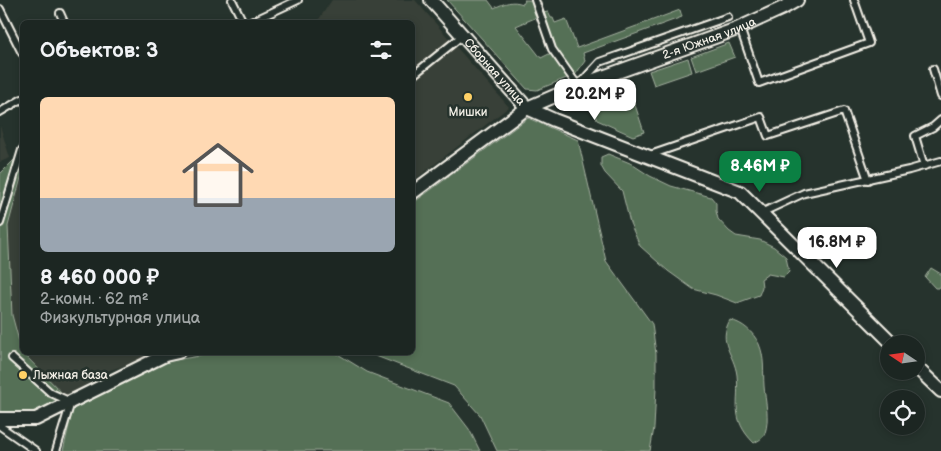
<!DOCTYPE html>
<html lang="ru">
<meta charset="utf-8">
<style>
body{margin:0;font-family:"Balsamiq Sans",sans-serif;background:#252e2a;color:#f1f3f6;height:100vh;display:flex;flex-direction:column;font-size:19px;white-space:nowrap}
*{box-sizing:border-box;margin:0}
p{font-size:16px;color:#a0a5a5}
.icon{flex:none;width:28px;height:28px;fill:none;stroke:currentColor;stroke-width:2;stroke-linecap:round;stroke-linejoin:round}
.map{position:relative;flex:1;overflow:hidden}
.side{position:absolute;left:20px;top:20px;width:395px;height:335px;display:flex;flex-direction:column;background:#1c2622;border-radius:8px;box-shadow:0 2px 8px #0003,0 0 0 1px #3a4340}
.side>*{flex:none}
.needle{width:32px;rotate:283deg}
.tools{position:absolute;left:880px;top:335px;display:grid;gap:10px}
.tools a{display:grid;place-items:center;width:45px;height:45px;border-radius:50%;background:#1c2622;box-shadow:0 2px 8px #0003,0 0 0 1px #3a4340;font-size:25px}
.price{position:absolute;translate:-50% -42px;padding:0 11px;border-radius:10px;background:#fff;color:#222;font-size:16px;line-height:32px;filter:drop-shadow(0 1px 2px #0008)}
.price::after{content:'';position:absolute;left:50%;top:30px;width:15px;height:11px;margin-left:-8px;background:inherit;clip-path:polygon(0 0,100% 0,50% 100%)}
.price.selected{background:#0b8043;color:#fff}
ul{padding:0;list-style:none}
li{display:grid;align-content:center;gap:10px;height:265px;padding:0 20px}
li span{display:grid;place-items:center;height:155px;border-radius:8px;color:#555}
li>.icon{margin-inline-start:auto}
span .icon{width:90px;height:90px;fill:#fffc;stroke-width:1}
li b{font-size:21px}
h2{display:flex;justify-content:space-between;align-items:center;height:60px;padding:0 20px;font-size:21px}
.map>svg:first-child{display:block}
.built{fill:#394037}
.green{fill:#546f56;stroke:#a4b09f}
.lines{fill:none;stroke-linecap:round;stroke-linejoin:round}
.lane-casing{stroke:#f4f1e8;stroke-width:10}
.street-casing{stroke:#f4f1e8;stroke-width:16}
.lane{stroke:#26332d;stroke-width:6}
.street{stroke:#26332d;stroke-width:12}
.poi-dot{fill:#ffd166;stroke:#26332d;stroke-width:2}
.labels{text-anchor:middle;stroke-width:5;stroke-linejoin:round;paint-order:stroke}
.street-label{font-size:12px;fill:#f4f1e8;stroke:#26332d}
.poi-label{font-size:12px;fill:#f4f1e8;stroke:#26332d}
</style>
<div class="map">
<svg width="941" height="451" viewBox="0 0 941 451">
<rect width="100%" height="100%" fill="#26332d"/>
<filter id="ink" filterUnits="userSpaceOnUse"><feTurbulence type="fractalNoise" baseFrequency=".02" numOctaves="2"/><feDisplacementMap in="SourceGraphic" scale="10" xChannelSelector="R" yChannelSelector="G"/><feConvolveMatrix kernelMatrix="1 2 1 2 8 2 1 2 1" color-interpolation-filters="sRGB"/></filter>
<g filter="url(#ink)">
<g class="built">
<path d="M332,0H415L509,107L413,181L412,22H317Z"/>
<path d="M0,126L10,158L0,162Z"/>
<path d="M22,174V351L12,315L8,226Z"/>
<path d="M24,353H165L110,370L66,397Z"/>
</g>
<g class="green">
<path d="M447,0H488L494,8C505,3 512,0 523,4L525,1L524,0H532L536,14L535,18L516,26L541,58L551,53L569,77L537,90L527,89Z"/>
<path d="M680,10L682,17L583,53L585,61L575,75L556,49L543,13L548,12L551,18H553L555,23L566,19L577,48Z"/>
<path d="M729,43L735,57L696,71L691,57Z"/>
<path d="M688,58L692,72L654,85L649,71Z"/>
<path d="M631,93L644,132L633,136L597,120L592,106Z"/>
<path d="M528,118L578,140L606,261L652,324L656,354V388L654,428L650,451H497L480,415L454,386L368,353L412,352L413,203Z"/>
<path d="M22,152V174L8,226L12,315L22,352L66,397L32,412H0V174Z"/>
<path d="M608,154L630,163L650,176L671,186L711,197L716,203V211L718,219L729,231L736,236L760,240L774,247L786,257L789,272L784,277L768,274L761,279L762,287L759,295L737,303L716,295L693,289L668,271L640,246L630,223L622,191L605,173L601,166V157Z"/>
<path d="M931,268L941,274V285L939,288H935L925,277Z"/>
<path d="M730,320C743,323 753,332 759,344C765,358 763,372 764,386C765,401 770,418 765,433C763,439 759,440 754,443C729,418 740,403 737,375C734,353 717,343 730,320Z"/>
<path d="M224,352L336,353L367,372L449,403L469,429L480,451H63L73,408L169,361Z"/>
</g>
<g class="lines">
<defs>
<g id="lane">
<path d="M232,0L243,22"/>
<path d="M535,0L552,49L578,86L600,62L728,17"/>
<path d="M0,9L22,53"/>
<path d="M60,13L64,22"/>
<path d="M251,22L298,0"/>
<path d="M740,28L759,83L869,43L854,0"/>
<path d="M933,69L941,96"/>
<path d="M412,76L463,35"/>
<path d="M0,112L22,99"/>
<path d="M650,155L761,117L768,136L844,111L868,180"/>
<path d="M924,166L915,136L933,127L941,120"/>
<path d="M761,213L804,193L909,170L941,161"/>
<path d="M0,223L22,150"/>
<path d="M12,358L51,393L71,402L56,451"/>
<path d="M0,426L36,451"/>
</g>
<g id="street">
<path id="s1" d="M431,0L527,108L554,120L740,192L893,344"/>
<path id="s2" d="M412,193L527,108L578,86L737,29L783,8L797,0"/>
<path d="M916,367L941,391"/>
<path d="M0,419H36L165,355L178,352"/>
</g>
</defs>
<use href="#lane" class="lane-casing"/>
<use href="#street" class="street-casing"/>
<use href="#lane" class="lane"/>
<use href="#street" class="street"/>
</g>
</g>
<g class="poi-dot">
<circle cx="468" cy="97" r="5"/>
<circle cx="23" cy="375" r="5"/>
</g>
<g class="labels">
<g class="street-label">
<text dy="4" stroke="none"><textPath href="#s2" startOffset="338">2-я Южная улица</textPath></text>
<text dy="4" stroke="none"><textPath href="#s1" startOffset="96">Сборная улица</textPath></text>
</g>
<g class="poi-label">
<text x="468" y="116">Мишки</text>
<text x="33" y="379" text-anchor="start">Лыжная база</text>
</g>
</g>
</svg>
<div class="tools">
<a><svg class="needle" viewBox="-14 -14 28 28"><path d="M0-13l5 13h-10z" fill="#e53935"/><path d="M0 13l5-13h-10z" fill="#a0a5a5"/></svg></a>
<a><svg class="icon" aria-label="locate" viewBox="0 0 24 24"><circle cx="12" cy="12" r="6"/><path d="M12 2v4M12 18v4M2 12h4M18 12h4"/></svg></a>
</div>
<b class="price" style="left:595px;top:121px">20.2M ₽</b>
<b class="price selected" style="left:760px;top:193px">8.46M ₽</b>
<b class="price" style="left:837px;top:269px">16.8M ₽</b>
<section class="side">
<h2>Объектов: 3<svg class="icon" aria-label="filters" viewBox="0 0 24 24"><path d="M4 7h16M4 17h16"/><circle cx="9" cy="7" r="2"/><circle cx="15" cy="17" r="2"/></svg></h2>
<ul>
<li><span style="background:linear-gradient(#ffd9b3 65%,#9aa5b1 0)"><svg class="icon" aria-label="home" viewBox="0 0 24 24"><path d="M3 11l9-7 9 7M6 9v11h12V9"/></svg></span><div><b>8 460 000 ₽</b><p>2-комн. · 62 m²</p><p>Физкультурная улица</p></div></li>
</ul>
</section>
</div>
